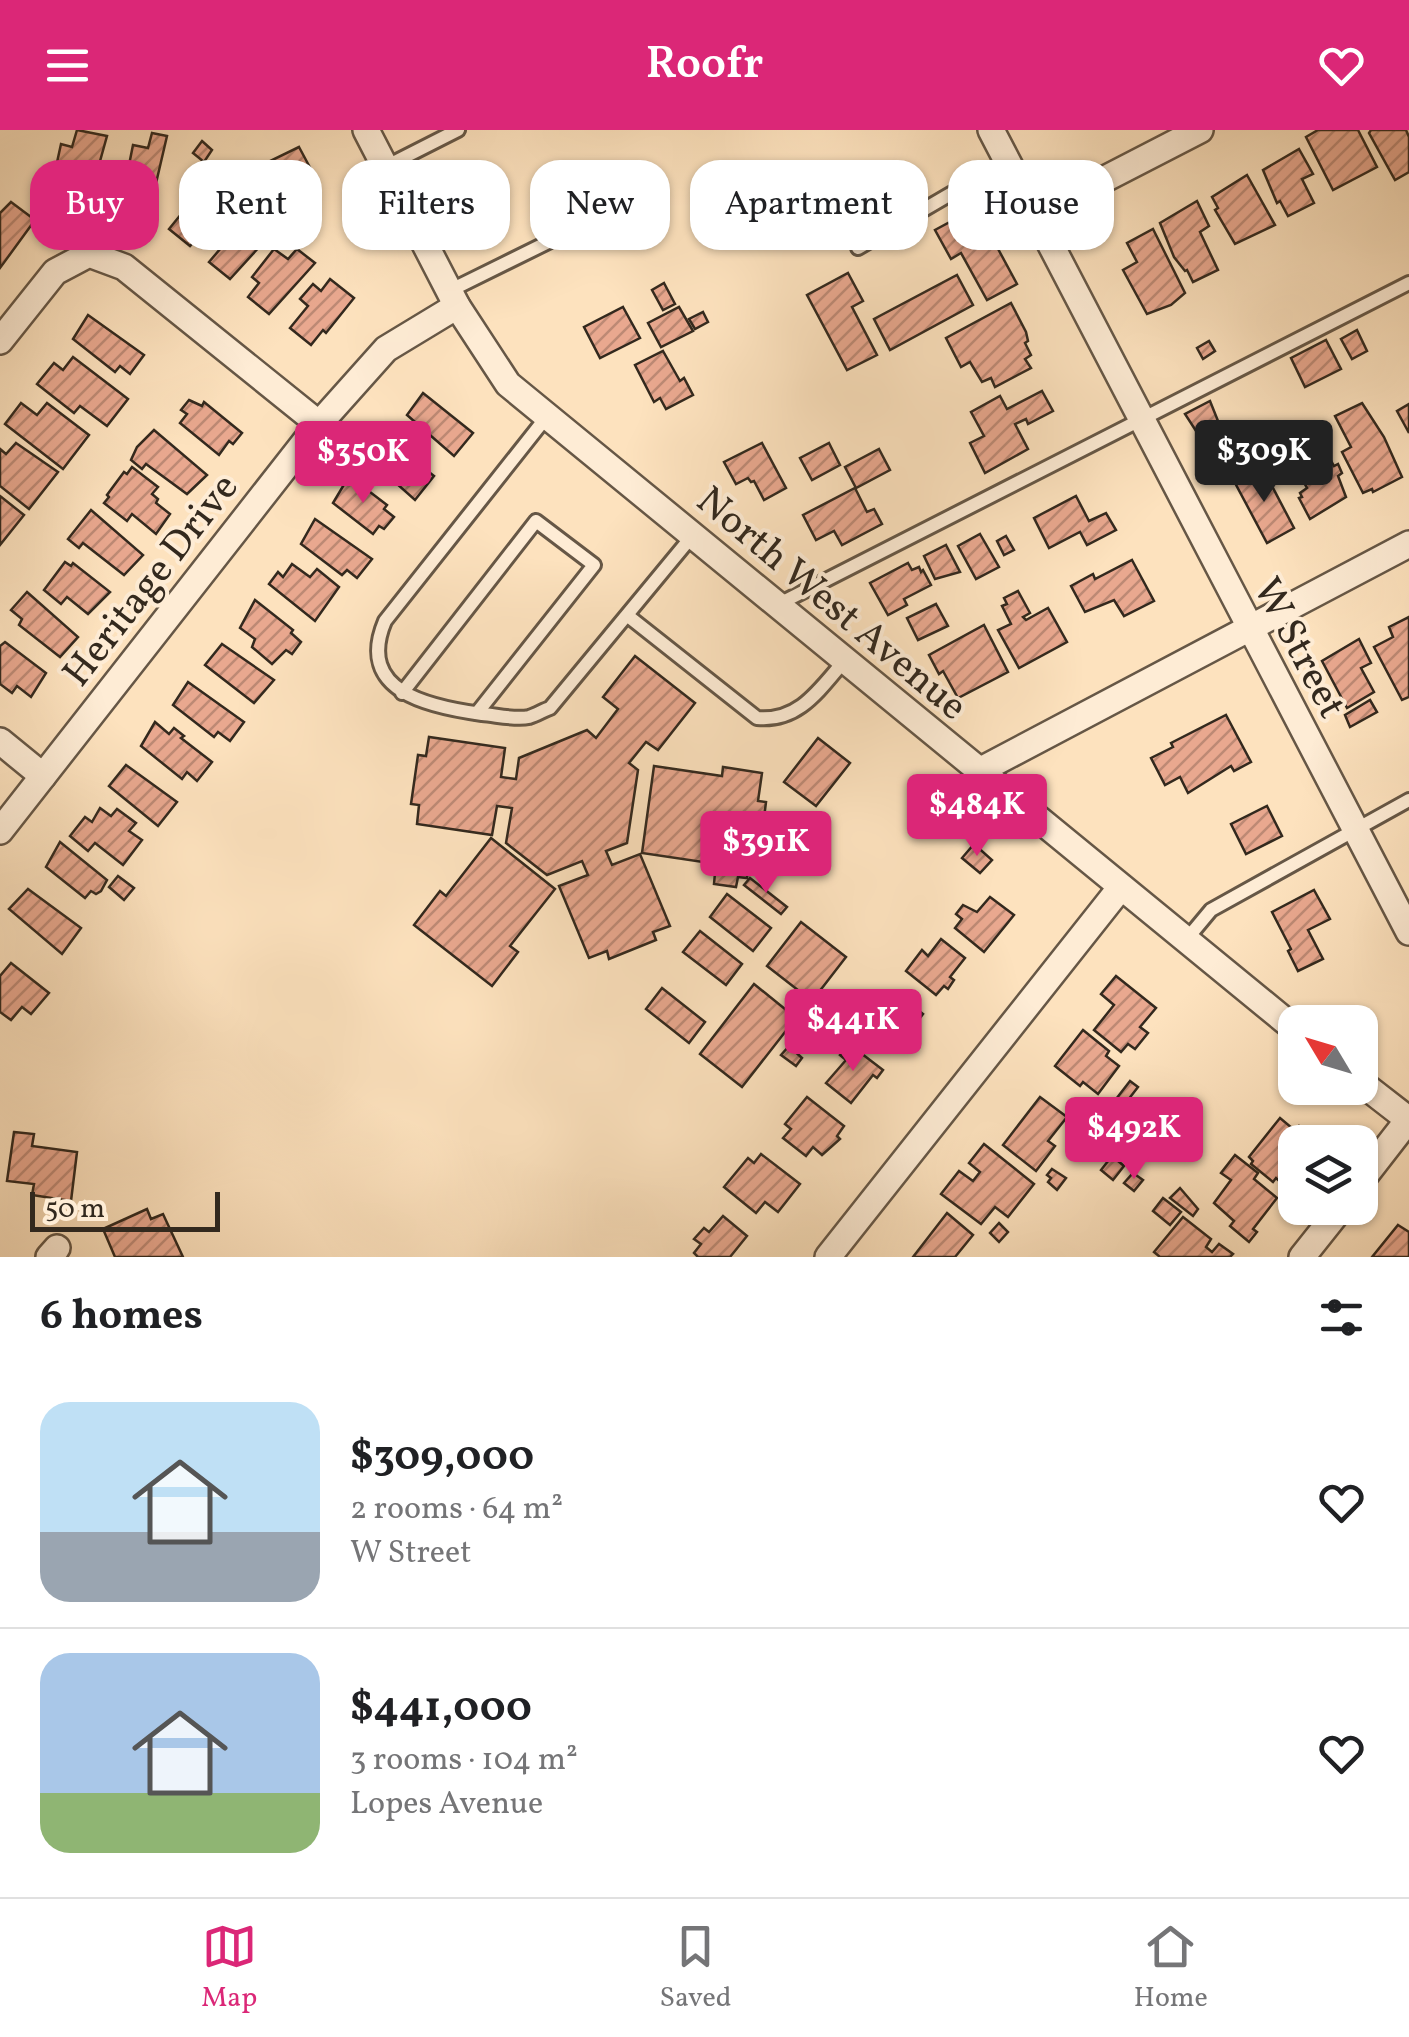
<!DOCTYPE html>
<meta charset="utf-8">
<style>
body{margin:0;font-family:Vollkorn,serif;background:#f6f6f6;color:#202124;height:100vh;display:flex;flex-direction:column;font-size:38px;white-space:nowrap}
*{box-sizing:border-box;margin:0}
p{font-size:32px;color:#757577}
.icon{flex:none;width:55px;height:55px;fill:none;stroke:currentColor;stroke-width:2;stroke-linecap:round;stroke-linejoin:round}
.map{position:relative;height:1127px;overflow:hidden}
.sheet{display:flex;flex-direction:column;background:#fff;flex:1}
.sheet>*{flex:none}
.top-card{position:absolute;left:30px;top:30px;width:1350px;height:90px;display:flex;gap:20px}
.needle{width:65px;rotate:308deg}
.buttons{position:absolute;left:1278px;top:875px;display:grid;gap:20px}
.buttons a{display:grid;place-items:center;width:100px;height:100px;border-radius:20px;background:#fff;box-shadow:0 2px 8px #0004;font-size:50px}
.scale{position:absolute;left:30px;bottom:25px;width:190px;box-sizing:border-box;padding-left:10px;border:5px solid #33291e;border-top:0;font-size:28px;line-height:35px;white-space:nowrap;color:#33291e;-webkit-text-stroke:8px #feecd5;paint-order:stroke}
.price{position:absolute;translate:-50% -85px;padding:0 22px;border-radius:10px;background:#db2777;color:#fff;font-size:32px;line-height:65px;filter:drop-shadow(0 2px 5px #0008)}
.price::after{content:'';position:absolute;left:50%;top:60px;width:30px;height:22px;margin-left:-15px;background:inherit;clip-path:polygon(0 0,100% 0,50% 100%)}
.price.on{background:#222;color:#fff}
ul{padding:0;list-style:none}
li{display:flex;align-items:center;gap:30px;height:250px;padding:0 40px}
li+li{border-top:2px solid #e0e0e0}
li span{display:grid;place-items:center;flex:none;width:280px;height:200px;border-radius:30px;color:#555}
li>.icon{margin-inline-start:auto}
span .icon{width:120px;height:120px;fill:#fffc;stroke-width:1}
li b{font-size:42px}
h2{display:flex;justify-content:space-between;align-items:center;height:120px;padding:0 40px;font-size:42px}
.pill{padding:0 35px;border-radius:30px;background:#fff;box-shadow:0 2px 8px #0004;font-size:35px;line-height:90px}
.pill.on{background:#db2777;color:#fff}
header{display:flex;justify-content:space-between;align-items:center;height:130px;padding:0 40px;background:#db2777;color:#fff;font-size:45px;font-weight:600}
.tabs{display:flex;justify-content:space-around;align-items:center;height:140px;border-top:2px solid #e0e0e0;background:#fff;font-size:28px;color:#757577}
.tabs a{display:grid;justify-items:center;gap:5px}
.tabs .on{color:#db2777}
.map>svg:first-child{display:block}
.building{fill:url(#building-hatch);stroke:#33291e;stroke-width:2.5}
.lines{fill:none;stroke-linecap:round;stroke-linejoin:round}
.lane-casing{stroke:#665746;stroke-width:18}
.street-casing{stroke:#665746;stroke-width:30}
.lane{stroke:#feecd5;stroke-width:12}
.street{stroke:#feecd5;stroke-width:25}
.labels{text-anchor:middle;stroke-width:8;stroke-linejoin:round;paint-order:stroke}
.street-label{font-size:40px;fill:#33291e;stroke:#feecd5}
</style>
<header><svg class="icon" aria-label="menu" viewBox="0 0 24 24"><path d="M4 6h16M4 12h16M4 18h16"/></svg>Roofr<svg class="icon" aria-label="heart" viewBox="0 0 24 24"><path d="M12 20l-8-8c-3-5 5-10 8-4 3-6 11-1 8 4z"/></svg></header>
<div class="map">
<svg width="1409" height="1127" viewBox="0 0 1409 1127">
<defs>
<pattern id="building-hatch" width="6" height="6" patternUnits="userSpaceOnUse" patternTransform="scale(2.5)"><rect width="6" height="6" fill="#e9a88f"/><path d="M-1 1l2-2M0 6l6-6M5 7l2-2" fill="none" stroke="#bd8974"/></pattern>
</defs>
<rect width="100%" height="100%" fill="#fde2be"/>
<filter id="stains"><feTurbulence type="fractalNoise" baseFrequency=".002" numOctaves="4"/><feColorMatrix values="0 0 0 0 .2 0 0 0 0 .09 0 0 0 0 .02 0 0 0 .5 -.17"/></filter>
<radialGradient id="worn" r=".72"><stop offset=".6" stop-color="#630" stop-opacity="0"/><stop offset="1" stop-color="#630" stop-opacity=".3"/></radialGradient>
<g class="building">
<path d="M77,0L107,6L90,67L51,60L61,14L72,17Z"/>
<path d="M1318,0H1358L1377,37L1333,60L1306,7Z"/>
<path d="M1371,0H1406L1409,7V42L1395,50L1369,3Z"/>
<path d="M152,3L167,6L150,79L137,76L139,68L123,67L128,47L117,44L120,33L129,35L133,15L148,18Z"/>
<path d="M202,11L212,20L204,32L193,23Z"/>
<path d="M299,17L314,45L311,47L316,57L290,69L270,31Z"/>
<path d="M1299,19L1313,44L1302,49L1314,73L1288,86L1280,71L1277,73L1263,40Z"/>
<path d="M1247,45L1275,95L1235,114L1215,80L1218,78L1212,67Z"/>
<path d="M209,50L233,69L190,116L169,99Z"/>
<path d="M260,57L269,65L259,75L251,68Z"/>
<path d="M1197,71L1209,96L1200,102L1218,140L1193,152L1187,140L1185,141L1174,127L1160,93Z"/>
<path d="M11,72L35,90L0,138V83Z"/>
<path d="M976,78L1017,154L987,170L961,123L951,129L935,100Z"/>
<path d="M250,84L273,102L230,149L209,132Z"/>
<path d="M1153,99L1185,163L1171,175L1147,184L1123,140L1137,132L1127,113Z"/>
<path d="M274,119L288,129L297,119L315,133L269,184L248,167L259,153L252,147Z"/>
<path d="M848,143L863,171L852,177L877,225L847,240L807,165Z"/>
<path d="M957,145L973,175L890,220L874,189Z"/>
<path d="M330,149L354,168L326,203L323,200L311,215L290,198L308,176L300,169L313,154L321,161Z"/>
<path d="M664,153L675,174L663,180L652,160Z"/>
<path d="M1011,173L1026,202L1028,211L1025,213L1031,225L1025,229L1031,238L995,257L991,248L982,252L970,232L961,237L946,208Z"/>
<path d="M623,177L640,208L600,228L584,197Z"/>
<path d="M679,177L693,201L661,217L648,193Z"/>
<path d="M703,182L708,192L695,199L689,189Z"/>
<path d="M88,185L144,225L130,244L120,236L115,242L73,209Z"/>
<path d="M1357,200L1367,221L1352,229L1341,209Z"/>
<path d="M1326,210L1341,239L1305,257L1291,228Z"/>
<path d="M1209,211L1215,221L1203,229L1197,218Z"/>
<path d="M663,221L680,251L684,248L693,265L666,279L660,268L654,272L635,235Z"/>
<path d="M73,227L128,269L107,296L80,276L74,283L37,254L54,233L63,240Z"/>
<path d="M1042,261L1053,281L1028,294L1026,289L1015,294L1028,319L985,343L970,313L984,306L971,282L1000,266L1007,279Z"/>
<path d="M423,263L473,303L454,326L407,285Z"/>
<path d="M189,270L202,276L204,272L242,303L233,314L229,311L219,325L180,293L187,284L181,280Z"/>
<path d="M1210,271L1220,296L1200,307L1185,284Z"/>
<path d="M21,273L37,285L47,273L89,305L63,339L5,294Z"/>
<path d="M1362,273L1384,307L1402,347L1373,362L1372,359L1363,363L1342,322L1351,317L1335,286Z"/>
<path d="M1409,274V303L1397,281Z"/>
<path d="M154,300L207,345L187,364L146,334L142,339L131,330L137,317Z"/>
<path d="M1316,304L1334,336L1338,334L1342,343L1338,346L1346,367L1310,389L1299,368L1302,367L1300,363L1307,358L1286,321Z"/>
<path d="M384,307L434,346L415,370L368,328Z"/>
<path d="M16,313L58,342L29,379L0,356V319L6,324Z"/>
<path d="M762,313L786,358L764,370L754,351L751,352L748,348L736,354L724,332Z"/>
<path d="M829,313L840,335L812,350L800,328Z"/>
<path d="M879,319L890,340L856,358L845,337Z"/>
<path d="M132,337L158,357L152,364L158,369L156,373L170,384L156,404L132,384L127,391L104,373L109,367L107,365L124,342L127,344Z"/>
<path d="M1262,337L1294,398L1267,413L1234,351Z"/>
<path d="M349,346L387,375L384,379L394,387L384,399L379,396L373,404L333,373Z"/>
<path d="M855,358L867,382L874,379L882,394L842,415L834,401L816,410L803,385Z"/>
<path d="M0,366L24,385L0,415Z"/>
<path d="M1076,366L1089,391L1106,383L1116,400L1087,415L1080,402L1049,418L1034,388Z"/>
<path d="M91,380L143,425L124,445L83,413L79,418L68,409Z"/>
<path d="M315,389L372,429L357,448L347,440L342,445L301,414Z"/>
<path d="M980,404L999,437L976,449L958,416Z"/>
<path d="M1006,406L1014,420L1004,425L997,411Z"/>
<path d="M946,415L960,442L935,449L924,426Z"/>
<path d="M1132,430L1154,471L1124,486L1114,470L1085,482L1071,456L1093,444L1095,449Z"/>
<path d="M65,432L71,436L73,433L110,462L88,484L67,467L61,474L44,460Z"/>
<path d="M908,433L912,440L919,437L921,442L923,440L931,455L904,469L907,475L888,485L870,453Z"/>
<path d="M292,434L310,447L317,439L339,457L315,491L269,454L278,442L283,447Z"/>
<path d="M1018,461L1030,483L1023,487L1026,490L1048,478L1067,512L1019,538L998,500L1011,494L1002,476L1007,474L1004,468Z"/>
<path d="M27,462L78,507L60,527L19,495L22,489L11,480Z"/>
<path d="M255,470L293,500L291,503L301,512L292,524L286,520L272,534L252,517L255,509L240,498Z"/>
<path d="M936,474L948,496L918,510L907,488Z"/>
<path d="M1409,487V567L1402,570L1374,517L1393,507L1389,497Z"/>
<path d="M984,495L1008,542L958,568L943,541L939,544L929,525Z"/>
<path d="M1359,509L1371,533L1361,538L1374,562L1347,578L1322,531Z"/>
<path d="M5,512L46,543L31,567L17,556L12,563L0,554V516Z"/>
<path d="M222,514L274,550L254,573L205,535Z"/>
<path d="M635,526L695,573L658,620L646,612L629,633L638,640L627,713L606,721L612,735L640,724L670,796L653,802L656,810L609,829L607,821L589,828L559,756L588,745L582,731L547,745L506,713L512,678L497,676L492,705L417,694L419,675L411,674L418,625L426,626L429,607L505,618L501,647L516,649L519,628L587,600L596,608L618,579L603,567Z"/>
<path d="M188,552L244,592L230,611L218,602L214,607L173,575Z"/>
<path d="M1370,570L1377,582L1350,597L1345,585Z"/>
<path d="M1226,585L1251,632L1234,641L1231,636L1188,663L1180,647L1165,655L1151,628L1173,617L1171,613Z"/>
<path d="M155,592L169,604L174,598L184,606L181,608L212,632L197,651L187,642L182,649L141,616Z"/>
<path d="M818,608L850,633L816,676L784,652Z"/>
<path d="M126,635L177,672L158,696L109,656Z"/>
<path d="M654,636L722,646L723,637L762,643L758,671L766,672L760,720L751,719L747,748L738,747L736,757L714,754L715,743H709L710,733L642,723Z"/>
<path d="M1267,676L1282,706L1246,724L1231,694Z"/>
<path d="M100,678L111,686L117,679L136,693L129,701L142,710L123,735L95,713L88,721L70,706L85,687L92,692Z"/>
<path d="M491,708L555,759L510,816L518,822L492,856L414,795L440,761L446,766Z"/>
<path d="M60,712L107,750L101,761L96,764L91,761L85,768L46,737Z"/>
<path d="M974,714L992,730L980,743L962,728Z"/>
<path d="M118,746L134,758L124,770L109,757Z"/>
<path d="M750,748L787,777L781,784L744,755Z"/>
<path d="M28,759L81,798L62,824L9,779Z"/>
<path d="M1314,760L1330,789L1308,800L1323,829L1298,841L1288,821L1291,819L1272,782Z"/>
<path d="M727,764L771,798L753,821L710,787Z"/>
<path d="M990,767L1014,785L984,822L955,798L962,789L956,784L963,775L977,782Z"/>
<path d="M801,792L846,827L812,871L767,836Z"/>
<path d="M700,801L742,834L726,855L683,822Z"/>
<path d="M941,809L965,828L950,847L954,850L948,859L944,856L936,865L906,841L922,820L928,826Z"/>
<path d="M11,833L49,863L31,884L22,877L11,890L0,882V846Z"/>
<path d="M1116,846L1156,878L1140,897L1148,903L1135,919L1128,914L1121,922L1094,900L1114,875L1101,864Z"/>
<path d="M754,854L796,888L742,957L700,924Z"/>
<path d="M662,858L705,892L689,913L646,879Z"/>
<path d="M898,864L923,884L908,904L911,906L904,915L900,911L893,920L870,901L876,892L870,886L879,875L885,880Z"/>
<path d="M1083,900L1109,921L1106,926L1119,936L1098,964L1083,952L1080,956L1055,936Z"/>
<path d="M849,914L883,940L877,948L873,945L851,973L826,953L846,930L840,925Z"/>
<path d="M789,916L802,928L796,936L781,925Z"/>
<path d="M1130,951L1138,957L1121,979L1113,973Z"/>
<path d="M807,967L844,996L837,1006L840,1009L822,1025L813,1017L806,1026L783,1008L791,999L785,994Z"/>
<path d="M1040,967L1067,987L1048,1011L1055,1016L1036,1041L1003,1015Z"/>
<path d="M1280,988L1292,998L1288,1002L1291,1005L1299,996L1320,1012H1295V1046L1286,1057L1276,1048L1273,1052L1251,1034L1253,1031L1249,1027Z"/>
<path d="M14,1002L34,1004L32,1016L77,1022L71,1071L32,1065L34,1054L7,1051Z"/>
<path d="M984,1014L1034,1054L1008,1087L995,1077L981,1094L941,1064L959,1041L973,1051L980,1042L969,1033Z"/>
<path d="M761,1024L800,1054L778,1082L765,1072L756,1083L724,1057L748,1028L754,1033Z"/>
<path d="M1235,1025L1258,1043L1254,1049L1277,1068L1253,1099L1257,1102L1249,1112L1230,1096L1234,1091L1214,1073L1231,1050L1221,1043Z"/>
<path d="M1112,1026L1124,1036L1113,1050L1101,1040Z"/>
<path d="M1052,1039L1066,1048L1057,1060L1048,1052L1051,1048L1047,1045Z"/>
<path d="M1133,1043L1143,1050L1134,1061L1124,1053Z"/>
<path d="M1180,1058L1198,1079L1193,1086L1170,1068Z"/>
<path d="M1163,1068L1181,1082L1170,1095L1153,1081Z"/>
<path d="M147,1079L151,1089L163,1084L183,1127H115L103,1099Z"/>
<path d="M947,1083L973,1105L955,1127H913Z"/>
<path d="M723,1086L747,1106L730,1127H698L694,1123L701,1114L694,1109L704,1098L709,1102Z"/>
<path d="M1183,1087L1211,1109L1206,1117L1212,1122L1219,1114L1233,1124L1230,1127H1160L1154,1122Z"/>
<path d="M999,1093L1008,1102L999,1112L990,1103Z"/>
<path d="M1398,1095L1409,1102V1127H1372Z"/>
</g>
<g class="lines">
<defs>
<g id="lane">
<path d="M385,37L458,0"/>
<path d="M858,118L1007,31"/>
<path d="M449,161L599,87"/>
<path d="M548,285L385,491C355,562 430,577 482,584C496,585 515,590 529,587C536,585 544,580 550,578L693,405"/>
<path d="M777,475L1409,153"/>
<path d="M628,486L757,588C799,592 819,560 845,530"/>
<path d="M402,563L536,391L594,435L477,583"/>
<path d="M1186,810L1211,780L1409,670"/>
</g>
<g id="street">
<path d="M366,0L457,176L508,254L1295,899"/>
<path d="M991,0L1409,802"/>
<path d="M1035,85L1200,0"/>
<path d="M0,211L55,142L89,124L124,137L319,294"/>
<path d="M0,611L43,646"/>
<path d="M979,641L1409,414"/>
<path d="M0,701L319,294L386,219L457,176"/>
<path d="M1360,952L1409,990"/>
<path d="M1360,1052L1409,989"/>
<path d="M49,1127L57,1118"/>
<path d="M828,1127L1121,757"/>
<path d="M1302,1127L1341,1078"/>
</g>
</defs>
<use href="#lane" class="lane-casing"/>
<use href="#street" class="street-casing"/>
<use href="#lane" class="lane"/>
<use href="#street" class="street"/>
</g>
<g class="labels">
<g class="street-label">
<text transform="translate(149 449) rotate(-52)" y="14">Heritage Drive</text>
<text transform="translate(833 472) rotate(40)" y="14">North West Avenue</text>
<text transform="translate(1301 517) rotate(62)" y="14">W Street</text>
</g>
</g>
<rect width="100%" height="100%" filter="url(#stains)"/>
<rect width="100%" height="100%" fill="url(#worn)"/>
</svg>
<div class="buttons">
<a><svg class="needle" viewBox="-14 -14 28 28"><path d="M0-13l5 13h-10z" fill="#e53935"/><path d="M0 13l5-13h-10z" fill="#757577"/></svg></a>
<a><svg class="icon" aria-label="layers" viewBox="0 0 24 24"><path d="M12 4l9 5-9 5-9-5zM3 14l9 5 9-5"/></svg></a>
</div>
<div class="scale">50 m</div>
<b class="price on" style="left:1264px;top:375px">$309K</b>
<b class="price" style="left:363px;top:376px">$350K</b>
<b class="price" style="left:977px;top:729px">$484K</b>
<b class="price" style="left:766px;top:766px">$391K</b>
<b class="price" style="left:853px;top:944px">$441K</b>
<b class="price" style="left:1134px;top:1052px">$492K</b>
<div class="top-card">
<a class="pill on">Buy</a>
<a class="pill">Rent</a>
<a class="pill">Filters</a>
<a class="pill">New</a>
<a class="pill">Apartment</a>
<a class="pill">House</a>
</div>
</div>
<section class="sheet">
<h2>6 homes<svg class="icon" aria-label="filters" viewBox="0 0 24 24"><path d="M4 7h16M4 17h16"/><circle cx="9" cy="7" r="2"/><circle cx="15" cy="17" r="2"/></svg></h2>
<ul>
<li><span style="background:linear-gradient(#bfe0f5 65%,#9aa5b1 0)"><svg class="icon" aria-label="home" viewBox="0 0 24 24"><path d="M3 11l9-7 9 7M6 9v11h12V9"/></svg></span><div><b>$309,000</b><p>2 rooms · 64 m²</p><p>W Street</p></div><svg class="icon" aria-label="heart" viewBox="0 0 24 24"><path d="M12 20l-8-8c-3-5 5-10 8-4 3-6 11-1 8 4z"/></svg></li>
<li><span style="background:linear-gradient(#a9c7e8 70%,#8fb573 0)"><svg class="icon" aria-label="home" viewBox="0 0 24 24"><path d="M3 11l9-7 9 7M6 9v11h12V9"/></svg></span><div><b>$441,000</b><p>3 rooms · 104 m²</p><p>Lopes Avenue</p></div><svg class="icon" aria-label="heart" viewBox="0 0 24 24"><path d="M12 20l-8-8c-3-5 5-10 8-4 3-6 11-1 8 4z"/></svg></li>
</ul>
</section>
<nav class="tabs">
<a class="on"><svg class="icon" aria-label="map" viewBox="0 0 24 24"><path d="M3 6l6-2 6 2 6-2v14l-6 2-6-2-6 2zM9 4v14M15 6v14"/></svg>Map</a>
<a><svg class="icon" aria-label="saved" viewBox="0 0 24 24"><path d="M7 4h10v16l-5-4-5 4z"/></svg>Saved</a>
<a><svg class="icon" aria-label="home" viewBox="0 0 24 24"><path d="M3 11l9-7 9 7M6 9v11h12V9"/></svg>Home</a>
</nav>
